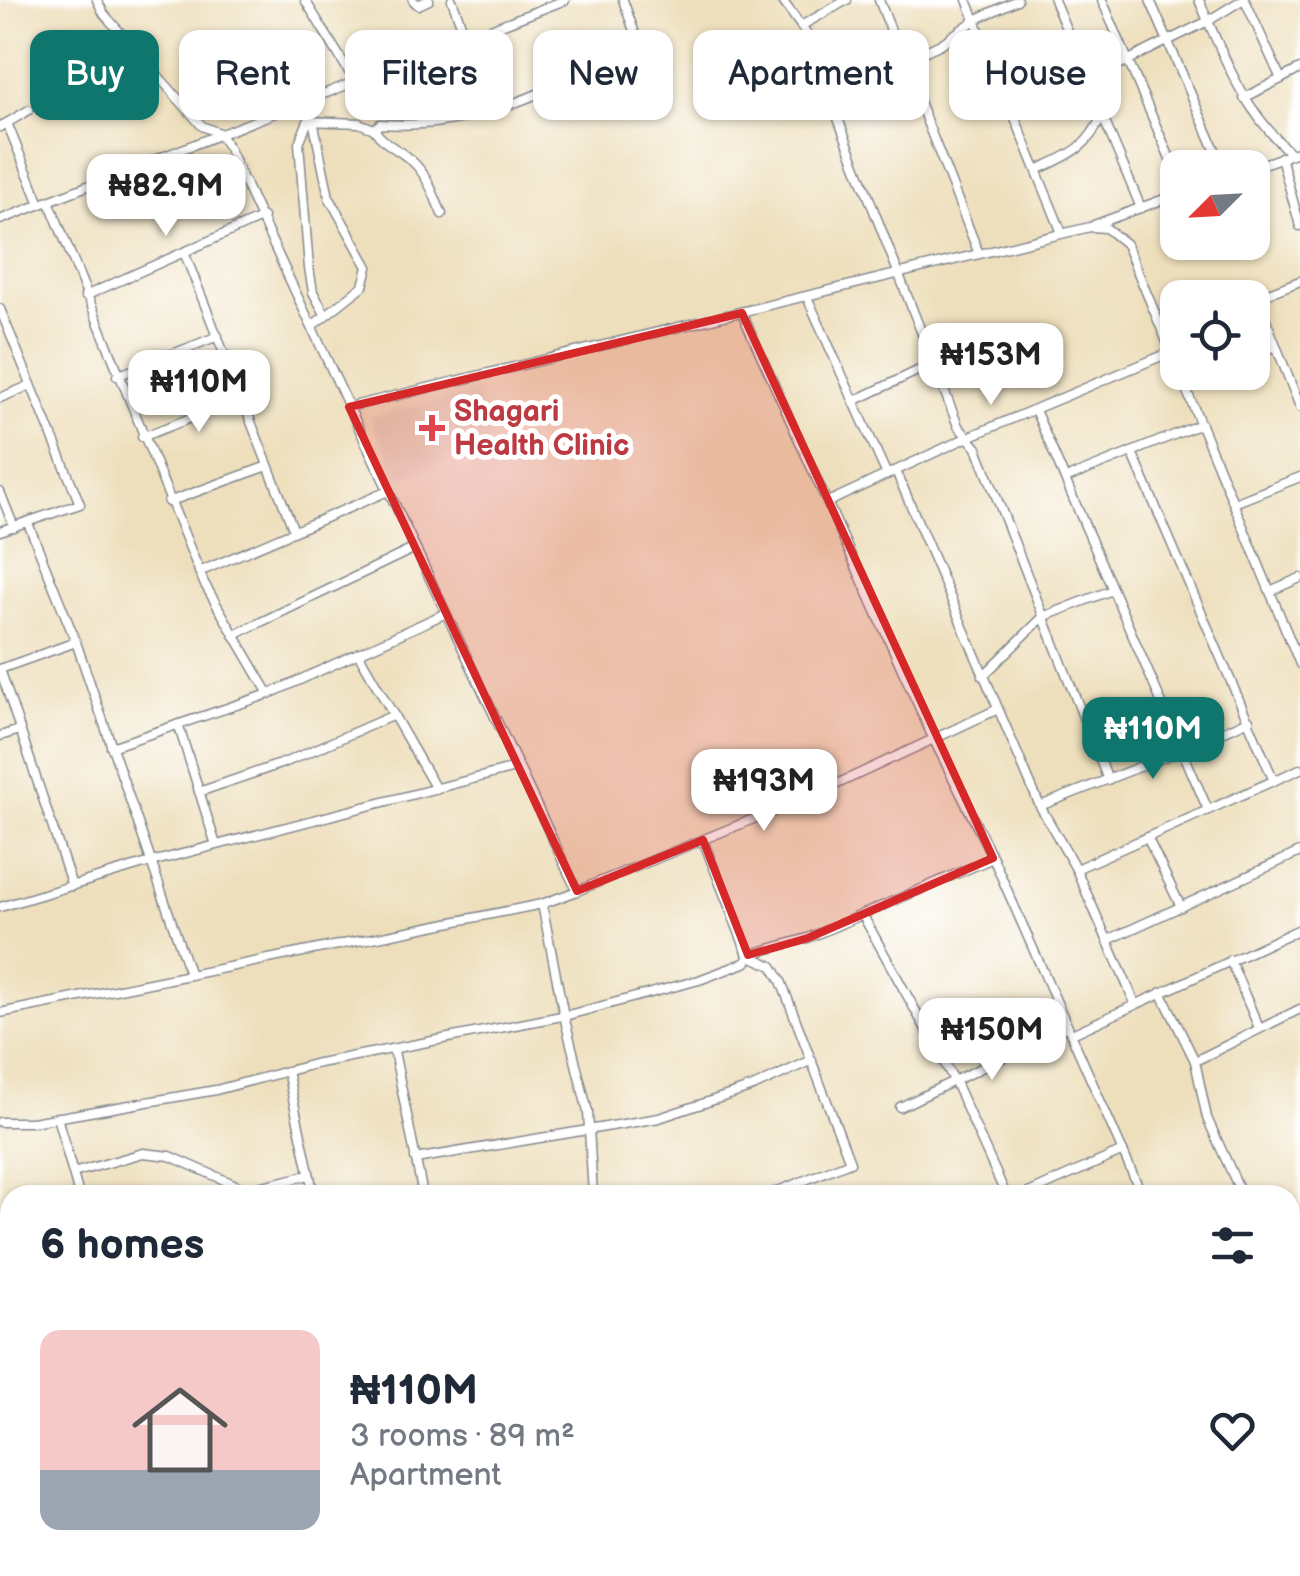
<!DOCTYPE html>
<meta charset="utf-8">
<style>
body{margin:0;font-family:"Balsamiq Sans",sans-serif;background:#f2f2f3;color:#1f2937;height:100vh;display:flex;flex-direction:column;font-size:38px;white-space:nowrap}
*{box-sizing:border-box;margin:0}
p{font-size:32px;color:#747a83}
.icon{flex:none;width:55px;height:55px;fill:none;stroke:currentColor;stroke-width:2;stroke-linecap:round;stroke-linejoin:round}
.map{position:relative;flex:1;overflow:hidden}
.drawer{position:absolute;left:0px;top:1185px;width:1300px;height:392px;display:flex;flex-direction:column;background:#fff;border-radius:30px 30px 0 0;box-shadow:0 2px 8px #0004}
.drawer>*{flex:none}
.hud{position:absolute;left:30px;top:30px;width:1240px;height:90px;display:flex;gap:20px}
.needle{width:65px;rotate:246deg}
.fabs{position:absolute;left:1160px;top:150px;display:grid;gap:20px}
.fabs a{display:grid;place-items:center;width:110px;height:110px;border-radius:20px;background:#fff;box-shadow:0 2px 8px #0004;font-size:50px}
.price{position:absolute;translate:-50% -85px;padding:0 22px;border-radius:20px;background:#fff;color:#222;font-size:32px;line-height:65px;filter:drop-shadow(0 2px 5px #0008)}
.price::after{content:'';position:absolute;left:50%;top:60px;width:30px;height:22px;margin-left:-15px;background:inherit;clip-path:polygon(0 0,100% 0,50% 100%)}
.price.current{background:#0f766e;color:#fff}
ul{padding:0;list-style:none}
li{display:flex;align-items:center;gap:30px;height:250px;padding:0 40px}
li span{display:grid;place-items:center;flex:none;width:280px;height:200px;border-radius:20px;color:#555}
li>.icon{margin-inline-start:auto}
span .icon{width:120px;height:120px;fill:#fffc;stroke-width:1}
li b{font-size:42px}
h2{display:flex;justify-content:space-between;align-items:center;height:120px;padding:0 40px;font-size:42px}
.pill{padding:0 35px;border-radius:20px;background:#fff;box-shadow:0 2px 8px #0004;font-size:35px;line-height:90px}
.pill.current{background:#0f766e;color:#fff}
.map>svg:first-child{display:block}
.built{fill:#e1d2b6}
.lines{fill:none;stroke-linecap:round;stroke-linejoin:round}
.street-casing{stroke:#84878d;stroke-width:11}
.street{stroke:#fff;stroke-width:8}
.marked{fill:#d62828;fill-opacity:0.2;stroke:#d62828;stroke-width:8;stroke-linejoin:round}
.health-dot{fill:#e0444e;stroke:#fff;stroke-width:4}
.labels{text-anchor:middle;stroke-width:10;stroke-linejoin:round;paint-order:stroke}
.health-label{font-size:30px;font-weight:bold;fill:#be3a42;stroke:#fff;text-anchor:start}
</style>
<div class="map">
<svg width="1300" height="1576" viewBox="0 0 1300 1576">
<rect width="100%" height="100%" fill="#fff"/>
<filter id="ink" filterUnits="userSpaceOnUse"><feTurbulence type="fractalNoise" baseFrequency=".01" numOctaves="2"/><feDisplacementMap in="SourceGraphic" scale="20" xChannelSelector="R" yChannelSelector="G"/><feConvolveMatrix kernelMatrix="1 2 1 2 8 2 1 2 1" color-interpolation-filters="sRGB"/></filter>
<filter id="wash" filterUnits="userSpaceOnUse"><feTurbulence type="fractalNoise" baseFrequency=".0048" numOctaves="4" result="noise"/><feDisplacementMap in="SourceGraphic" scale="40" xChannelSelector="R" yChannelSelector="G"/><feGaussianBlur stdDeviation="2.25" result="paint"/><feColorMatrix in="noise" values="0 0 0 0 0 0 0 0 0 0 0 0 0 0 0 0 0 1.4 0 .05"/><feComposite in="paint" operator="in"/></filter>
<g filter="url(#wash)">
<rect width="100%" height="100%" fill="#eedfbc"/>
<path class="built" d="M476,391L491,440L399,480L370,417Z"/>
</g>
<g filter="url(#ink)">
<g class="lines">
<defs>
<g id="street">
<path d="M97,0L104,14L202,126L219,133L227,145L349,407"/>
<path d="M305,0L354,80"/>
<path d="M413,0L418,5L429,0"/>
<path d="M452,0L466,38"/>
<path d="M782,0L814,44"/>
<path d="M879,0L979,254"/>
<path d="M967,0L1062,233"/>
<path d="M1054,0L1141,208"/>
<path d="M1102,0L1178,177"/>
<path d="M1150,0L1223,168"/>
<path d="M1199,0C1226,62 1241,106 1291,154"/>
<path d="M1245,0L1281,79"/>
<path d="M801,26L847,0"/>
<path d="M821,75L958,426L977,448L1108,780"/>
<path d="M1088,80L1208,21L1242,0"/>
<path d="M829,95L941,44L975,20L1017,0"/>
<path d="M1244,98L1300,69"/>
<path d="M303,100L313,120L329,197L368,267L363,286L312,326"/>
<path d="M1010,104L1034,86L1080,62"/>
<path d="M7,123L40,204"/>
<path d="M0,127L29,110"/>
<path d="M374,129C383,144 400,150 413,162C428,176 434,196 442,214"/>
<path d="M1281,157L1300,226"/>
<path d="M1252,168L1300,151"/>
<path d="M1037,170C1069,155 1088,149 1102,115"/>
<path d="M49,201L204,583L269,694"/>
<path d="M0,220L565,0"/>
<path d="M1094,225L1178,194"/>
<path d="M184,252L294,531"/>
<path d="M85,296L263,217"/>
<path d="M807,297L887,475"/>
<path d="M1257,297L1300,407"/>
<path d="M1253,299L1300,281"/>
<path d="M0,309L80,504L0,531"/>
<path d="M742,313L933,738L993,858L1142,1195"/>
<path d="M325,314L313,292L309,268L299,143L308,121L359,123L374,129L380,124C446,129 502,111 562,83C588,71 615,60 638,42L623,0"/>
<path d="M1252,356L1276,346"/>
<path d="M1179,372L1300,664"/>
<path d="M117,376L218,336"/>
<path d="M1185,385L1214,372"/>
<path d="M0,398L31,385"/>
<path d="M854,401L932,364"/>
<path d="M1035,410L1208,810"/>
<path d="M142,437L242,398"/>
<path d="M1132,452L1274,781"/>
<path d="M896,471L1040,806L1076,869L1135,1003"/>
<path d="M1065,479L1201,424"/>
<path d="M0,492L14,527"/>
<path d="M168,502L268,466"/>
<path d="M828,502L966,438L1171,352"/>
<path d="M1234,503L1300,477"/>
<path d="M28,523L76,642L190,975"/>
<path d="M199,572L388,491"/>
<path d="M1270,591L1300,578"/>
<path d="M234,635L415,548"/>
<path d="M358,653L436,789"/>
<path d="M0,669L72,886"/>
<path d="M0,669L76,642"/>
<path d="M983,676L1043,617L1112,590"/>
<path d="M178,724L216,845"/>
<path d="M0,736L20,730"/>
<path d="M111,747L269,694L446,613"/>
<path d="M199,792L286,762L394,715"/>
<path d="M1040,806L1180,751L1249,720"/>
<path d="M1147,837L1181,907"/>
<path d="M703,840L748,955L772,966L781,981L850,1162L768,1195"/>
<path d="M1076,869L1300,769"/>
<path d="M577,891L822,791L998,709"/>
<path d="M542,904L564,1016L588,1112L593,1195"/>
<path d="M0,907L151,862L519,767"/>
<path d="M862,914L954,1080L1006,1195"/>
<path d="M1108,940L1300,852"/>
<path d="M1230,960L1259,1028"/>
<path d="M1161,992L1195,1061L1207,1118L1242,1195"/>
<path d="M0,1013L542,904L577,891L349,407L1090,227L1106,228L1126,244L1178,368"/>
<path d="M1072,1034L1300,929"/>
<path d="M394,1051L423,1195"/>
<path d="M1195,1061L1300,1009"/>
<path d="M287,1071L314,1195"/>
<path d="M900,1107L1068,1026"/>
<path d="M57,1117L79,1195"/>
<path d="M0,1122H32L216,1090L314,1064L572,1014L699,980L747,962L748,955L808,938L993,858"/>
<path d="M415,1159L659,1118L753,1087L812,1060"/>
<path d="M73,1173L143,1153L170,1156L247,1190"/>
<path d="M224,1195L309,1175"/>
<path d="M1024,1195L1123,1151"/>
<path d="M1290,1491L1300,1507"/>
<path d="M363,1568L366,1576"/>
<path d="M666,1568L669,1576"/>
<path d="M1199,1568L1203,1576"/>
<path d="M13,1576L17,1568"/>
<path d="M196,1576L198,1568"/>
<path d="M879,1576L889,1568"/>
</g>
</defs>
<use href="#street" class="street-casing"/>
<use href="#street" class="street"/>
</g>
</g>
<path class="marked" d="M742,313L993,858L808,938L748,955L703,840L577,891L349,407Z"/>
<path class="health-dot" d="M427 413h10v10h10v10h-10v10h-10v-10h-10v-10h10z"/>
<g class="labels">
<g class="health-label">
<text x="454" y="421">Shagari<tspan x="454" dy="34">Health Clinic</tspan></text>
</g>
</g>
</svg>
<div class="fabs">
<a><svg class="needle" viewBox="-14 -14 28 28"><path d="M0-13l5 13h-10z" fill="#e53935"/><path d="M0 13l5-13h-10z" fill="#747a83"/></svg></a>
<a><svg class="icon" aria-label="locate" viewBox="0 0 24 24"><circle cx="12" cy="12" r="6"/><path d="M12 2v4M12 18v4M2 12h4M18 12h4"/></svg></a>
</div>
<b class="price" style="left:166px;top:239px">₦82.9M</b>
<b class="price" style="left:991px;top:408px">₦153M</b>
<b class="price" style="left:199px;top:435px">₦110M</b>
<b class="price current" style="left:1153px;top:782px">₦110M</b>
<b class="price" style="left:764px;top:834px">₦193M</b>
<b class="price" style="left:992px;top:1083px">₦150M</b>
<div class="hud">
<a class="pill current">Buy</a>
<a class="pill">Rent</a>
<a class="pill">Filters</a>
<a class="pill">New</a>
<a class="pill">Apartment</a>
<a class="pill">House</a>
</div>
<section class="drawer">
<h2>6 homes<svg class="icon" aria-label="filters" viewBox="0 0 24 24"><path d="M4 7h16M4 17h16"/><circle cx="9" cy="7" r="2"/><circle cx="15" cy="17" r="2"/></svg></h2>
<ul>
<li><span style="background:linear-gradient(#f6c9c9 70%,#9aa5b1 0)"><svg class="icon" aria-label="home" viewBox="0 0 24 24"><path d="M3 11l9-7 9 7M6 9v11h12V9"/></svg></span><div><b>₦110M</b><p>3 rooms · 89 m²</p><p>Apartment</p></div><svg class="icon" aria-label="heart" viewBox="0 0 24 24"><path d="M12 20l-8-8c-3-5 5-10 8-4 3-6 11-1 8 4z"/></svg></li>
</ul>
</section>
</div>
